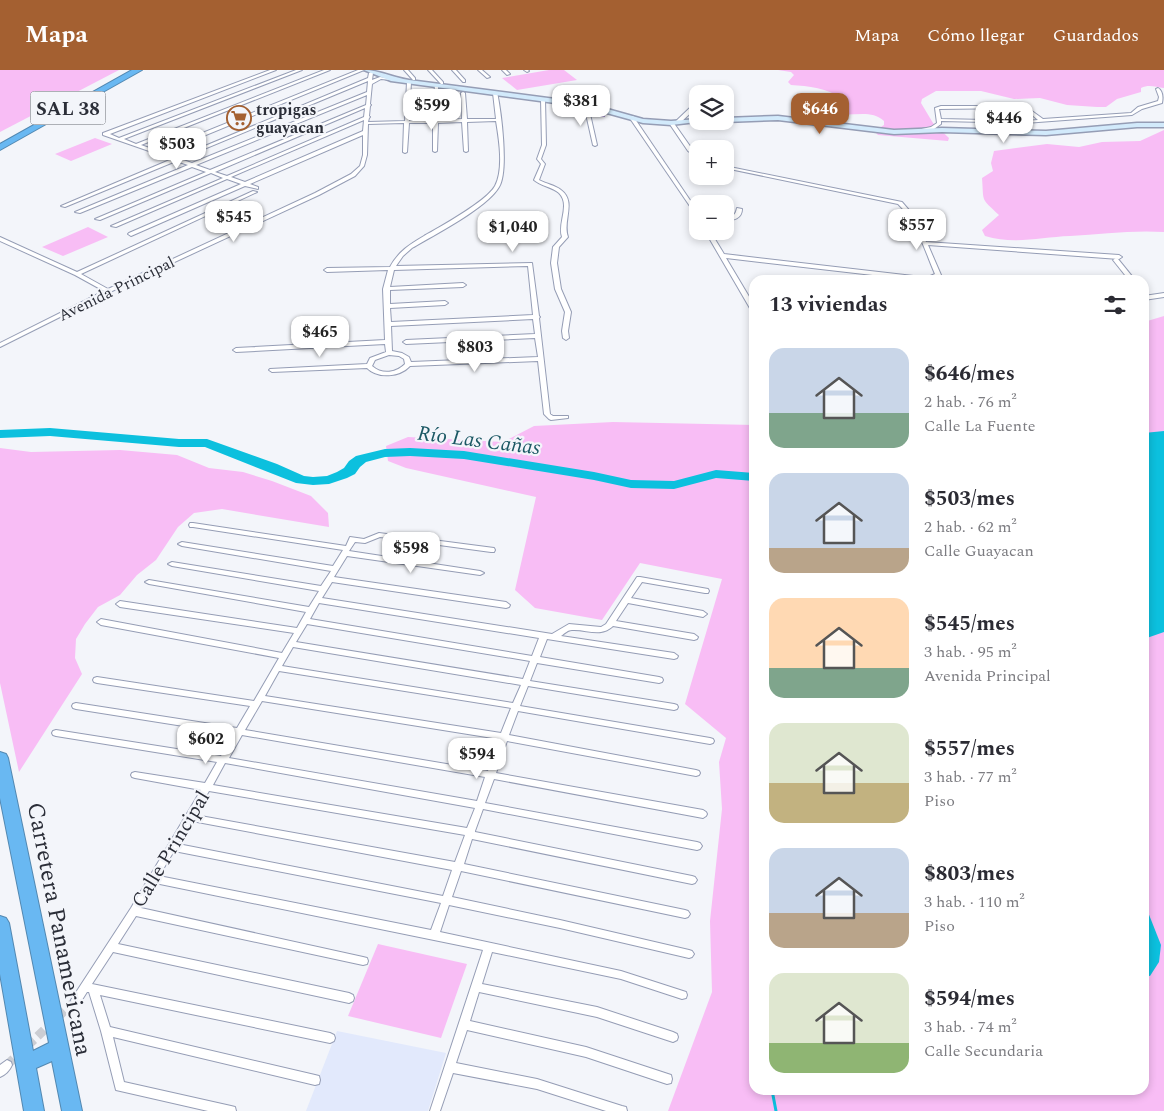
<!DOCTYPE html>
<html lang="es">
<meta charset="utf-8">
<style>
body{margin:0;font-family:Spectral,serif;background:#f7f7f7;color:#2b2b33;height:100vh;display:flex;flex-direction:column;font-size:19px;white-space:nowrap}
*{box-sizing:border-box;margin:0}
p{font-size:16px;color:#7c7c81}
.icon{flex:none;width:28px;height:28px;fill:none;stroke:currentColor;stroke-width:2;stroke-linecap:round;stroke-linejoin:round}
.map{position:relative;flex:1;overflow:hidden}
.details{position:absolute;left:749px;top:205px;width:400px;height:820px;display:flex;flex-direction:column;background:#fff;border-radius:15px;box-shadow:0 2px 8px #0003}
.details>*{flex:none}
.tools{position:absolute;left:689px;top:15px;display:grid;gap:10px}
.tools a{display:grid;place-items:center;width:45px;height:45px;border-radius:10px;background:#fff;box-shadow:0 2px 8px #0003;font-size:25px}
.price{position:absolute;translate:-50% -42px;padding:0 11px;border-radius:10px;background:#fff;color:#222;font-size:16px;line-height:32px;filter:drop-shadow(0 1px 2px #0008)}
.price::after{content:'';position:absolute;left:50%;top:30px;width:15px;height:11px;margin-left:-8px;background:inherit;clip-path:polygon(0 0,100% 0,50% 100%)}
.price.selected{background:#a46031;color:#fff}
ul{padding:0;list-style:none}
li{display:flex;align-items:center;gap:15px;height:125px;padding:0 20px}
li span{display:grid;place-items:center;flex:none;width:140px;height:100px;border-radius:15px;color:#555}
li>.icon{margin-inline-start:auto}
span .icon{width:60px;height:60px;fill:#fffc;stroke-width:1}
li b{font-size:21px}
h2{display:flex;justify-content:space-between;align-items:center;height:60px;padding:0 20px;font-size:21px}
header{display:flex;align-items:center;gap:30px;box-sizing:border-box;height:70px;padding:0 25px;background:#a46031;color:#fff}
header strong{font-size:24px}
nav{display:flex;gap:28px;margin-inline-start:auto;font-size:18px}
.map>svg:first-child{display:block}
.built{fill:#e2e9fc}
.green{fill:#f8bdf5}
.water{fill:#0cc0de}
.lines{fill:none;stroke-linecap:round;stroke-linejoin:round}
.stream{stroke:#0cc0de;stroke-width:3}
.river{fill:#0cc0de;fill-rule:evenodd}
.street-tunnel{stroke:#cbcdd3;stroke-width:9;stroke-dasharray:9 5;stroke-linecap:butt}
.street-casing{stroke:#959db5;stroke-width:2}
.secondary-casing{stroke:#959db5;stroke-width:3}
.highway-casing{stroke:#5388b1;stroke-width:2}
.street{fill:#fff;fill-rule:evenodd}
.secondary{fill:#d2eafb;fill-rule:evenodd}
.highway{fill:#69b8f2;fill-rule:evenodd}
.wall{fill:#aa95d4}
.building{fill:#c6adf6;stroke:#8b79ac}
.labels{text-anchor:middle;stroke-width:4.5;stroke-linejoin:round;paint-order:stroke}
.far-poi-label{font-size:16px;font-weight:bold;fill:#2b2e38;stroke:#f3f5fa;text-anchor:start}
.far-street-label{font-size:16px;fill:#2b2e38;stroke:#f3f5fa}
.shield{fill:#f3f5fa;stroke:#676a72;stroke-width:1}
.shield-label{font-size:19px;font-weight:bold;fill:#2b2e38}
.street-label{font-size:20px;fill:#2b2e38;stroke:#f3f5fa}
.water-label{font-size:21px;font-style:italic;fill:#1b5864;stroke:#f3f5fa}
.near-street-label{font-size:24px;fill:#2b2e38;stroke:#f3f5fa}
</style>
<header>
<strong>Mapa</strong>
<nav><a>Mapa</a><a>Cómo llegar</a><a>Guardados</a></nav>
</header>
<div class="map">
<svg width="1164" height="1041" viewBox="0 0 1164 1041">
<rect width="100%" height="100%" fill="#f3f5fa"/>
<path class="built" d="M337,961L446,983L428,1041H306Z"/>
<g class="green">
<path d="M0,0H119L0,62Z"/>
<path d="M549,0H564L577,10L517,20L502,8Z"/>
<path d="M778,0H1164V18C1155,17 1149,14 1141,18V22L1117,29L1106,37H1097L1067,35L1040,28L1014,29L981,21H936L922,29L921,33L933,53L949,68L948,71L878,65L874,61L884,55V51C870,38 851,48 835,43L836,36L842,29C828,18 808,16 791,15L788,12L794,5L791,2Z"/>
<path d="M1164,60V162C1133,160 1101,164 1070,166C1041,167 1014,175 985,166L982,160L999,145C980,127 984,133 982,108L993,101L991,93L994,81L1047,74L1079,77L1102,72L1140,71Z"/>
<path d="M95,68L112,74L71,91L55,84Z"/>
<path d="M88,157L108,167L63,186L42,177Z"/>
<path d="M1164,246V1041H668L712,922L710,851L722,739L719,692L726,668L685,634L722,509L640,493L602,550L535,538L515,520L536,427L406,398L388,391L386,376L408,367L503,372L534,356L613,352L754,355V1020H1144V252Z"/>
<path d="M0,378L31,382L120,380L177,385L209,398L243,402L272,411L311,426L328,443L329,457L222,439L194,443L178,457L156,490L137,505L120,525L98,537L85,554L76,569L75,588L82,604L19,702L0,613Z"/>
<path d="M378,874L467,894L441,968L348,946Z"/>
</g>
<g class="water">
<path d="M1164,361V562L1144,569V513L1147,502L1144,491V363Z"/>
<path d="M1144,832L1161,875L1159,892L1150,906L1144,905Z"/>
</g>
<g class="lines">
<path class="stream" d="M772,1020L776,1041"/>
<path class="river" d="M50,358L179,369H207L277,394L304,406L313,407L327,406L337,402L344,398L349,391L356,386L385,379L410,378L464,381L594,402L631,410L674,411L716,400L754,403V411L716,408L674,419L631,418L594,410L464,389L410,386L385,387L366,392L360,397L355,404L347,408L329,414L313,415L296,413L205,377H179L50,366L0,368V360Z"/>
<path class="street-tunnel" d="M7,995L76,930"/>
<defs>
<g id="street">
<path d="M270,0H276L110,64L119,68L296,0H302L124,69L136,74L324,0H330L141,75L158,81L358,0H364L162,83L176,88L368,8L369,3L371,2L373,3L372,10L380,7L393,9L391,10L381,9L372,14L370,34L371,35L370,36L369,46L370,47L369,48L368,52L405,51L407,12L409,11L411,12L409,51L433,50L435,14L438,15V50L462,49L461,23L463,22L465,23L467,49H496L493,23L497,22C501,41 509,101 499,117C487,138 434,165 412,178L403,186L396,196L532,193L539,246L540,247L539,248L550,344L553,346H568V348L551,350L549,349L544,344L538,291L410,296C400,307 378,309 367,298L272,302L269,300L270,299L367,294L370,288L386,282L385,274L236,282L233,280L236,278L385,270L383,219L388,200L327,202L324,200L327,198L390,197C398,182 410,174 424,166C440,157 487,131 495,116C504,99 499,69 496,51L467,52L468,81L466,82L464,81L462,52L438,53L437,81L435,82L433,81V53H409L407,82L405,83L403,82L404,53L368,54L367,85L364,96L355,106L319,125L110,222L0,277V273L104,221L75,205L0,171V167L77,202L253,121L257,122L81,204L108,219L315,123L351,104L360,96L363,85V65L250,114L258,117V119L245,116L131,166L128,164L129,163L241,114L227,109L116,157L111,156L223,108L211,103L100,150L95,149L206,102L192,97L80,143L75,142L188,95L176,91L65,137L61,136L172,89L103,65V63ZM368,11L367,22L192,93L180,89ZM367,25L366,35L210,100L196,95ZM365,38L364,47L227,106L215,102ZM364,50L363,61L245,112L231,107ZM528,196L533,245L391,252L390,238L445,235L448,233L445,231L390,234V220L463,217L466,215L463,213L390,217L394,200ZM533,249L535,264L406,270L403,272L406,274L535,268L538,287L411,292L409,287L402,283L392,281L391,256ZM389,285L399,286L404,289L405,294C396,303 382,305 372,296L375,290Z"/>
<path d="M404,0H408L415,8V10H413Z"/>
<path d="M428,0H432L443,12V14H441Z"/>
<path d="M452,0H456L465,10V12H463Z"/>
<path d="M478,0H482L490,7L487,8Z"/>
<path d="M502,0H506L510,4L507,5Z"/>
<path d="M524,0H528L529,1L527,2Z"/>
<path d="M1158,18C1163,21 1163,28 1162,33L1142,39L1132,45L1025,53L941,51V54L934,59L919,61L917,60L931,57L937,53L935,38L941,36H1025L1043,49L1131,43L1138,37L1158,31L1159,27L1156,19ZM1024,38L1038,50L1025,51L941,49L939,39Z"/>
<path d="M543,28L545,29L546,75L541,89L545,94L539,110C546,114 555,115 561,120C577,132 562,151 568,167L559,177L557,193L561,219L571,242L568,261L569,268L566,270L563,268L562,261L565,242L555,219L551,193L553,177L562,167C557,153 571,135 559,123C552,117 541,116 534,110L541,94L537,89L542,75L541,29Z"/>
<path d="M696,32H698V36L679,54H675V52Z"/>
<path d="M586,34L588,35L597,75L595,76L593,75L584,35Z"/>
<path d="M629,46H633L698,142V148L629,47Z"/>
<path d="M669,52H673L692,79L698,84V88L688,81L669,53Z"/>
<path d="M725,96L902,132L914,146L926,172L1119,185L1122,187L1119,189L928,175L941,205L931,210H916L726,188L754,235V242L751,240L705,161H710L724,184L922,207H928L935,204C925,181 917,152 898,134L725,98Z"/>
<path d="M737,138L742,139C742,149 733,150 725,151V147C734,146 735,146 737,138Z"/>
<path d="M1116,188L1118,189L1135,210H1129L1113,190Z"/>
<path d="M1164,223V227L1144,230V226Z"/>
<path d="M190,453H193L346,476L350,467L364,469L379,463L494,478L495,480L494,482H491L380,467L365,473L355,472L349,481L480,501L484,503L480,505L347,486L334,507L506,532L510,535L509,537L506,538L332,512L322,528L552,564L569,554L601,557L606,554L637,507H640L708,519L709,521L708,523H705L642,512L631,528L703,541L707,544L703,547L628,533L616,551L694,564L698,567L697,569L694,570L613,556C600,568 587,559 572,560C568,560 565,563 561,566L674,583L678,586L677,588L674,589L547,569L540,587L659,607L662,608L663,610L662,612L659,613L537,593L530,611L674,634L677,635L678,637L677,639L674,640L528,616L520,636L710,668L713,669L714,671L713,673L710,674L518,641L509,665L696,700L699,701L700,703L699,705L696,706L507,671L496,703L703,740L706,742L707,744L706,746L703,748L494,709L485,733L697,772L700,773L702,776L700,779L697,780L483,739L475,761V762L692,806L695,807L697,810L695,813L692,814L472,769L464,794L685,840L688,841L690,844L688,847L685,848L461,801L452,827L560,850L689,880L692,881L694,884L692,887L689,888L560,858L449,835L440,862L621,901L686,922L687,925L686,928L682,929L621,909L492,882L482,914L597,937L673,962L677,964L678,967L677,970L673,972L597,947L479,922L470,951L586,977L671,1005L672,1009L671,1013L667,1014L586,987L467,960L456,993L537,1009L622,1036L626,1037L627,1041H606L537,1019L453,1003L440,1041H430L483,880L155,813L141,838L363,887L367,888L368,891L367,894L363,895L136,846L118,874L349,923L353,925L354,928L353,931L349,933L113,882L92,914L330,963L334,965L335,968L334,971L330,973L100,925L110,957L315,1005L319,1006L320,1010L319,1014L315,1015L113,967L124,1012L231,1036L235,1037L236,1041H208L116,1020L101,961L89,922H87L80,933L76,935L72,933L71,930L131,838L201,720L135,708L132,707L131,705L132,703L135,702L205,713L217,692L56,666L53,665L52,663L53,661L56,660L221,686L234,664L76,639L73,638L72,636L73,634L76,633L237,658L250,636L97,613L94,612L93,610L94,608L97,607L254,631L279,588L101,555L97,552L101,549L282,583L294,563L120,537L116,534L120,531L297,558L306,542L149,514L145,512L149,510L309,537L319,521L172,496L168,494L172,492L321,516L331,501L182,476L178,474L182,472L333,496L343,480L193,457H190L189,455ZM319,533L539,568L532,586L310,549ZM307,554L530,591L523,609L296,572ZM293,577L521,615L513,633L282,596ZM279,601L511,638L501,663L265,626ZM262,631L499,669L488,701L245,660ZM242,665L485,707L477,731L229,688ZM225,693L475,738L467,758L213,715ZM209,721L465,765L455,792L195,745ZM192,751L452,800L443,826L178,774ZM174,781L441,833L431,860L159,806Z"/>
<path d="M7,990L11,992L12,995C10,1000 5,1005 0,1007V995Z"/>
</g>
<g id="secondary">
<path d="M364,0C379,0 394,8 409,10L586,33L643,49L671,51L698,49V51H705L671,55L643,53L585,37L391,11Z"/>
<path d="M778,46L894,60L942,58L1046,61L1137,53H1164V57H1137L1046,65L942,62L894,64L778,50L725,52L723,51H725V48Z"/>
</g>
<g id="highway">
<path d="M132,0H142L0,80V74Z"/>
<path d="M0,682L6,684L8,688L82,1041H62L52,991L36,998L44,1041H24L0,904V846L6,848L9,853L33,981L49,973L0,728Z"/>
</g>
</defs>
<use href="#street" class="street-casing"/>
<use href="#secondary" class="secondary-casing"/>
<use href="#highway" class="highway-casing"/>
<use href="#street" class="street"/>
<use href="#secondary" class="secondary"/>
<use href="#highway" class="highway"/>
</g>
<g class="wall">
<path d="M603,28L604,36L596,34L595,30Z"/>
<path d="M597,38L605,40V47H597Z"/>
</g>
<g class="building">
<path d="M600,27L603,28L604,34L596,32L595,30Z"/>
<path d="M597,38L605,40V42H597Z"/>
</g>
<defs>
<symbol id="supermarket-ring" viewBox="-11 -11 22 22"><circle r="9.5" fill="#f3f5fa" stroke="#a46031" stroke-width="1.5"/><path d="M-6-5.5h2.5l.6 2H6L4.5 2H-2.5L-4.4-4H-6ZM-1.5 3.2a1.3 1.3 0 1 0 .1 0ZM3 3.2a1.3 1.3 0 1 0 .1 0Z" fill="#a46031"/></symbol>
</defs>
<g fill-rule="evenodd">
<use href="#supermarket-ring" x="225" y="34" width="28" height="28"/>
</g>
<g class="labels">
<g class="far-poi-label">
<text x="256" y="45">tropigas<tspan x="256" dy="18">guayacan</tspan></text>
</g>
<g class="far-street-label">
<text transform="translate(116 218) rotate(-26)" y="6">Avenida Principal</text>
</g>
<rect class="shield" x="30.5" y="21.5" width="75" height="33" rx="4"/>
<g class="shield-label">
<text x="68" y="45">SAL 38</text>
</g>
<g class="street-label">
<text transform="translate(170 779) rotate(-59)" y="7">Calle Principal</text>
</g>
<g class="water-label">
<text transform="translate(479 370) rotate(7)" y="7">Río Las Cañas</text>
</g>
<g class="near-street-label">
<text transform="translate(60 859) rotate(79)" y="8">Carretera Panamericana</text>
</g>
</g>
</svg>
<div class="tools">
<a><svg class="icon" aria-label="layers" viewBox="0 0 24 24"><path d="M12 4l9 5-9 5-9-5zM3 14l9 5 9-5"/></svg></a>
<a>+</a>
<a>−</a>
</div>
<b class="price" style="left:581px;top:57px">$381</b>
<b class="price" style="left:432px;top:61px">$599</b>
<b class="price selected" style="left:820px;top:65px">$646</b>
<b class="price" style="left:1004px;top:74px">$446</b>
<b class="price" style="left:177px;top:100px">$503</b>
<b class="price" style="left:234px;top:173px">$545</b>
<b class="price" style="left:917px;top:181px">$557</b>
<b class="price" style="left:513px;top:183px">$1,040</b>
<b class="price" style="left:320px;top:288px">$465</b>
<b class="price" style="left:475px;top:303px">$803</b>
<b class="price" style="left:411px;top:504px">$598</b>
<b class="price" style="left:206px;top:695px">$602</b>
<b class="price" style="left:477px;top:710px">$594</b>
<section class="details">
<h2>13 viviendas<svg class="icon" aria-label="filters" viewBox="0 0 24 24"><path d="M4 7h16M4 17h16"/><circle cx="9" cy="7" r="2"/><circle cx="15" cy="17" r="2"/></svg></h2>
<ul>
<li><span style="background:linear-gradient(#c9d6e8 65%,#7fa58c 0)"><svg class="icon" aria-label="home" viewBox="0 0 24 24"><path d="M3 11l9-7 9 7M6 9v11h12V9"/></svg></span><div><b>$646/mes</b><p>2 hab. · 76 m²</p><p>Calle La Fuente</p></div></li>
<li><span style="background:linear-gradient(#c9d6e8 75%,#b9a48a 0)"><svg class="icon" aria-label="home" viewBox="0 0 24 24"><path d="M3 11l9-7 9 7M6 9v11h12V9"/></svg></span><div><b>$503/mes</b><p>2 hab. · 62 m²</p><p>Calle Guayacan</p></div></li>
<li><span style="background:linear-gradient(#ffd9b3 70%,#7fa58c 0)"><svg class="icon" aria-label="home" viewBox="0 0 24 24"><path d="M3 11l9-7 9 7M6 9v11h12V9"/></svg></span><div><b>$545/mes</b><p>3 hab. · 95 m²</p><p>Avenida Principal</p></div></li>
<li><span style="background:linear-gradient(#dfe7d0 60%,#c2b280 0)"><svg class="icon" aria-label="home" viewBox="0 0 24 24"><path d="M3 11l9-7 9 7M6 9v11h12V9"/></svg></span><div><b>$557/mes</b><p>3 hab. · 77 m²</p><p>Piso</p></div></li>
<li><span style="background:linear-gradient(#c9d6e8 65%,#b9a48a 0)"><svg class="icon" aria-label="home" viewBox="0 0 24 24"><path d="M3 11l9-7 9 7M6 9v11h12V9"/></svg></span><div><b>$803/mes</b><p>3 hab. · 110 m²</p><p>Piso</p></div></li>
<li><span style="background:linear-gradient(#dfe7d0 70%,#8fb573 0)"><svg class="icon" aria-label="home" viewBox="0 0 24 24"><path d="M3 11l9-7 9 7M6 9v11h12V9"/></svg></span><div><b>$594/mes</b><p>3 hab. · 74 m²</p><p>Calle Secundaria</p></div></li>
</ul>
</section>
</div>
